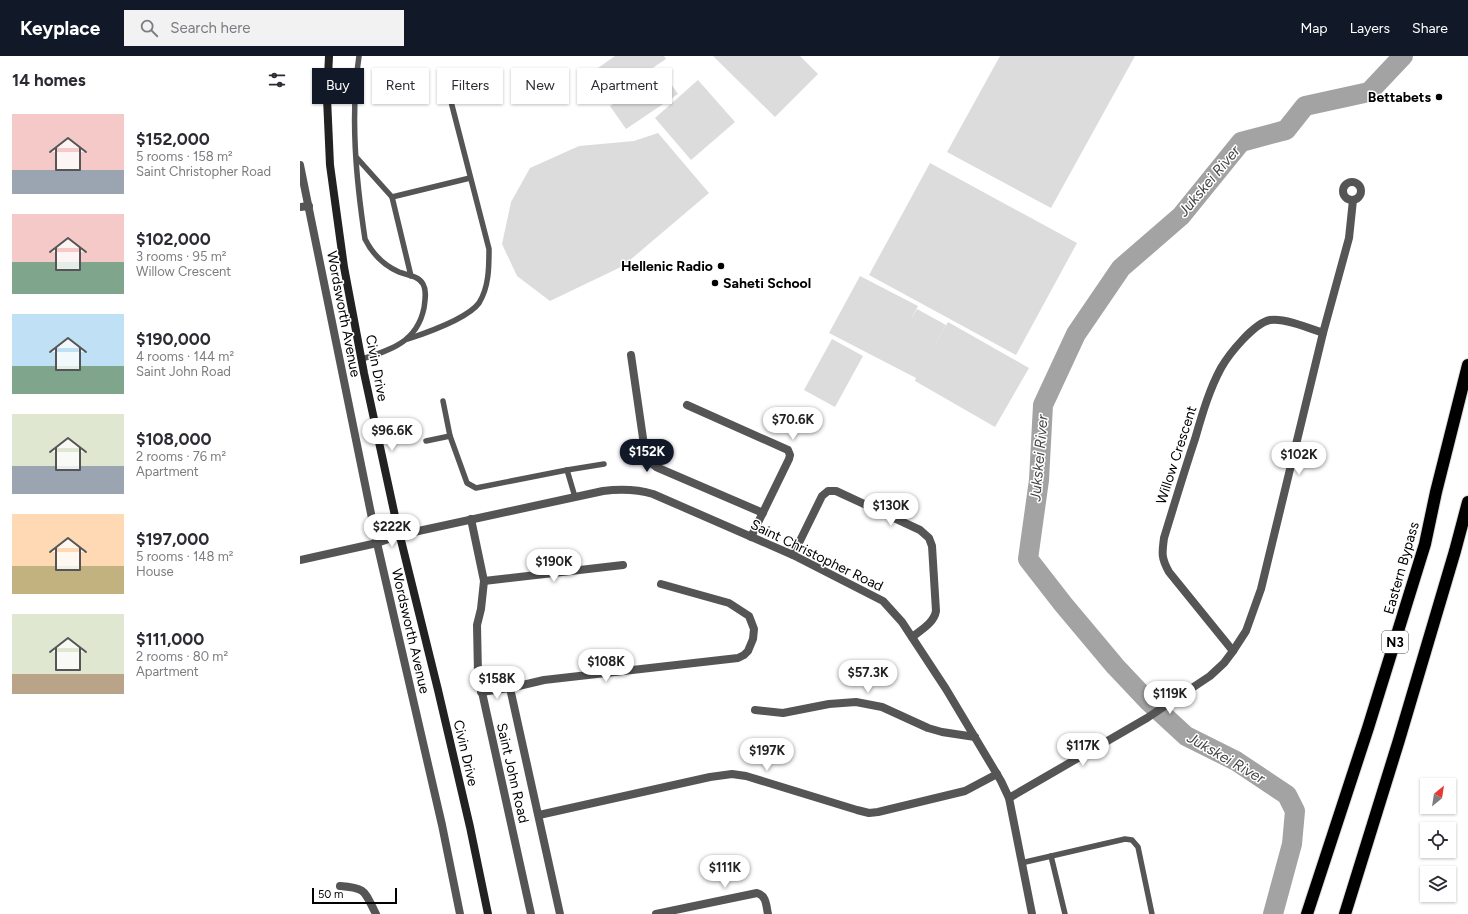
<!DOCTYPE html>
<meta charset="utf-8">
<style>
body{margin:0;font-family:Figtree,sans-serif;background:#f2f2f3;color:#2b2b33;height:100vh;display:flex;flex-direction:column;font-size:15px;white-space:nowrap}
*{box-sizing:border-box;margin:0}
p{font-size:13px;color:#7c7c81}
.icon{flex:none;width:22px;height:22px;fill:none;stroke:currentColor;stroke-width:2;stroke-linecap:round;stroke-linejoin:round}
.map{position:relative;flex:1;overflow:hidden}
.panel{display:flex;flex-direction:column;background:#fff;width:300px}
.panel>*{flex:none}
.guide{position:absolute;left:12px;top:12px;width:380px;height:36px;display:flex;gap:8px}
.needle{width:26px;rotate:30deg}
.buttons{position:absolute;left:1120px;top:722px;display:grid;gap:8px}
.buttons a{display:grid;place-items:center;width:36px;height:36px;border-radius:0px;background:#fff;box-shadow:0 1px 3px #0004;font-size:20px}
.scale{position:absolute;left:12px;bottom:10px;width:85px;box-sizing:border-box;padding-left:4px;border:2px solid #000;border-top:0;font-size:11px;line-height:14px;white-space:nowrap;color:#000;-webkit-text-stroke:3px #fff;paint-order:stroke}
.price{position:absolute;translate:-50% -34px;padding:0 9px;border-radius:14px;background:#fff;color:#222;font-size:13px;line-height:26px;filter:drop-shadow(0 1px 2px #0008)}
.price::after{content:'';position:absolute;left:50%;top:24px;width:12px;height:9px;margin-left:-6px;background:inherit;clip-path:polygon(0 0,100% 0,50% 100%)}
.price.active{background:#111827;color:#fff}
ul{padding:0;list-style:none}
li{display:flex;align-items:center;gap:12px;height:100px;padding:0 12px}
li span{display:grid;place-items:center;flex:none;width:112px;height:80px;border-radius:0px;color:#555}
li>.icon{margin-inline-start:auto}
span .icon{width:48px;height:48px;fill:#fffc;stroke-width:1}
li b{font-size:17px}
h2{display:flex;justify-content:space-between;align-items:center;height:48px;padding:0 12px;font-size:17px}
.pill{padding:0 14px;border-radius:0px;background:#fff;box-shadow:0 1px 3px #0004;font-size:14px;line-height:36px}
.pill.active{background:#111827;color:#fff}
header{display:flex;align-items:center;gap:24px;box-sizing:border-box;height:56px;padding:0 20px;background:#111827;color:#fff}
header strong{font-size:19px}
nav{display:flex;gap:22px;margin-inline-start:auto;font-size:14px}
.search{width:280px;height:36px;background:#f2f2f3;display:flex;align-items:center;gap:10px;box-sizing:border-box;padding:0 14px;border-radius:0px;color:#7c7c81;font-size:15px}
main{display:flex;flex:1;min-height:0}
.map>svg:first-child{display:block}
.green{fill:#dcdcdc}
.lines{fill:none;stroke-linecap:round;stroke-linejoin:round}
.river{stroke:#a3a3a3;stroke-width:20}
.motorway-casing{stroke:#dbdbdb;stroke-width:14}
.service{stroke:#555;stroke-width:5.5}
.minor{stroke:#555;stroke-width:8}
.secondary{stroke:#222;stroke-width:8}
.motorway{stroke:#000;stroke-width:12}
.poi-dot{fill:#000;stroke:#fff;stroke-width:1.5}
.labels{text-anchor:middle;stroke-width:3;stroke-linejoin:round;paint-order:stroke}
.shield{fill:#fff;stroke:#4c4c4c;stroke-width:1}
.shield-label{font-size:13px;font-weight:bold;fill:#000}
.poi-label{font-size:14px;font-weight:bold;fill:#000;stroke:#fff;text-anchor:end}
.street-label{font-size:14px;fill:#000;stroke:#fff}
.water-label{font-size:15px;font-style:italic;fill:#444;stroke:#fff}
</style>
<header>
<strong>Keyplace</strong>
<div class="search"><svg class="icon" aria-label="search" viewBox="0 0 24 24"><circle cx="10" cy="10" r="6"/><path d="M15 15l6 6"/></svg>Search here</div>
<nav><a>Map</a><a>Layers</a><a>Share</a></nav>
</header>
<main>
<section class="panel">
<h2>14 homes<svg class="icon" aria-label="filters" viewBox="0 0 24 24"><path d="M4 7h16M4 17h16"/><circle cx="9" cy="7" r="2"/><circle cx="15" cy="17" r="2"/></svg></h2>
<ul>
<li><span style="background:linear-gradient(#f6c9c9 70%,#9aa5b1 0)"><svg class="icon" aria-label="home" viewBox="0 0 24 24"><path d="M3 11l9-7 9 7M6 9v11h12V9"/></svg></span><div><b>$152,000</b><p>5 rooms · 158 m²</p><p>Saint Christopher Road</p></div></li>
<li><span style="background:linear-gradient(#f6c9c9 60%,#7fa58c 0)"><svg class="icon" aria-label="home" viewBox="0 0 24 24"><path d="M3 11l9-7 9 7M6 9v11h12V9"/></svg></span><div><b>$102,000</b><p>3 rooms · 95 m²</p><p>Willow Crescent</p></div></li>
<li><span style="background:linear-gradient(#bfe0f5 65%,#7fa58c 0)"><svg class="icon" aria-label="home" viewBox="0 0 24 24"><path d="M3 11l9-7 9 7M6 9v11h12V9"/></svg></span><div><b>$190,000</b><p>4 rooms · 144 m²</p><p>Saint John Road</p></div></li>
<li><span style="background:linear-gradient(#dfe7d0 65%,#9aa5b1 0)"><svg class="icon" aria-label="home" viewBox="0 0 24 24"><path d="M3 11l9-7 9 7M6 9v11h12V9"/></svg></span><div><b>$108,000</b><p>2 rooms · 76 m²</p><p>Apartment</p></div></li>
<li><span style="background:linear-gradient(#ffd9b3 65%,#c2b280 0)"><svg class="icon" aria-label="home" viewBox="0 0 24 24"><path d="M3 11l9-7 9 7M6 9v11h12V9"/></svg></span><div><b>$197,000</b><p>5 rooms · 148 m²</p><p>House</p></div></li>
<li><span style="background:linear-gradient(#dfe7d0 75%,#b9a48a 0)"><svg class="icon" aria-label="home" viewBox="0 0 24 24"><path d="M3 11l9-7 9 7M6 9v11h12V9"/></svg></span><div><b>$111,000</b><p>2 rooms · 80 m²</p><p>Apartment</p></div></li>
</ul>
</section>
<div class="map">
<svg width="1168" height="858" viewBox="0 0 1168 858">
<rect width="100%" height="100%" fill="#fff"/>
<g class="green">
<path d="M315,0H364L366,3L315,37L298,12Z"/>
<path d="M413,0H500L518,18L475,61Z"/>
<path d="M700,0H835L751,152L647,96Z"/>
<path d="M362,15L378,38L326,73L310,50Z"/>
<path d="M398,24L435,66L391,104L355,62Z"/>
<path d="M358,77L409,137L323,210L250,245L217,220L202,188L211,146L230,112L279,90L334,85Z"/>
<path d="M630,107L777,187L716,299L569,219Z"/>
<path d="M560,220L618,250L610,265L617,253L646,269L631,296L648,266L729,312L695,371L615,325L616,322L529,277Z"/>
<path d="M532,283L563,300L535,351L504,334Z"/>
</g>
<g class="lines">
<path class="river" d="M973,858L992,788L995,755L987,739L936,705L886,680L848,645L815,610L763,548L728,503L739,424L743,349L776,278L821,212L881,160L941,86L986,74L1005,50L1069,36L1103,0"/>
<defs>
<g id="motorway">
<path d="M1007,858L1068,672L1125,488L1136,436L1168,309"/>
<path d="M1045,858L1099,684L1155,495L1168,446"/>
</g>
</defs>
<use href="#motorway" class="motorway-casing"/>
<g class="service">
<path d="M59,0C50,60 56,123 65,183C73,199 83,209 99,216C107,219 119,220 123,228C127,235 125,244 124,252C117,286 91,294 62,303"/>
<path d="M57,102L92,141L111,220"/>
<path d="M92,141L170,122"/>
<path d="M108,283C126,277 168,262 179,247C189,231 189,211 189,193L148,34"/>
<path d="M143,345L150,380L167,427L176,432L267,414L275,441"/>
<path d="M126,385L150,380"/>
<path d="M267,414L304,408"/>
<path d="M751,800L765,858"/>
<path d="M721,807L825,783L832,784L838,791L852,858"/>
</g>
<g class="minor">
<path d="M0,109L77,487L142,769L160,858"/>
<circle cx="1052" cy="135" r="9"/>
<path d="M0,151L9,150"/>
<path d="M331,299L346,403L356,411L463,457"/>
<path d="M387,349L488,394L490,399L489,403L451,481"/>
<path d="M171,463L184,525L181,553L177,569L178,618L231,858"/>
<path d="M493,499L522,440L528,435H536L620,474L629,482L632,490L636,555C634,567 621,574 612,581"/>
<path d="M0,504L77,487L100,479L303,435C320,433 336,433 353,438L493,499L583,545L602,566L646,633L701,725L709,742L732,858"/>
<path d="M184,525L323,509"/>
<path d="M933,595L869,516C861,502 862,497 864,482C874,449 884,416 895,383C902,359 909,334 921,312C929,298 954,267 970,264C985,262 1009,272 1023,277"/>
<path d="M181,636L210,632"/>
<path d="M455,654L483,657L529,648L556,646L582,651L628,672L642,676L675,681"/>
<path d="M709,742L847,662L910,620L924,607L933,595L946,575L961,533L1023,277L1049,182L1053,144"/>
<path d="M239,759L410,721L432,718L446,720L557,754L569,757L578,756L665,735L697,718"/>
<path d="M40,830C67,832 64,835 76,858"/>
<path d="M260,858L210,632L244,624L438,602L444,599L448,595L453,583L454,573L449,560L429,547L361,528"/>
<path d="M356,858L457,837C467,840 466,850 468,858"/>
</g>
<path class="secondary" d="M29,0L27,42L30,109L44,211L64,317L95,460L138,634L170,771L188,858"/>
<use href="#motorway" class="motorway"/>
</g>
<g class="poi-dot">
<circle cx="1139" cy="41" r="4"/>
<circle cx="421" cy="210" r="4"/>
<circle cx="415" cy="227" r="4"/>
</g>
<g class="labels">
<rect class="shield" x="1082" y="575" width="26" height="22" rx="3"/>
<g class="shield-label">
<text x="1095" y="591">N3</text>
</g>
<g class="poi-label">
<text x="1131" y="46">Bettabets</text>
<text x="413" y="215">Hellenic Radio</text>
<text x="423" y="232" text-anchor="start">Saheti School</text>
</g>
<g class="street-label">
<text transform="translate(44 258) rotate(79)" y="5">Wordsworth Avenue</text>
<text transform="translate(77 312) rotate(79)" y="5">Civin Drive</text>
<text transform="translate(876 399) rotate(-72)" y="5">Willow Crescent</text>
<text transform="translate(517 499) rotate(26)" y="5">Saint Christopher Road</text>
<text transform="translate(1101 512) rotate(-74)" y="5">Eastern Bypass</text>
<text transform="translate(111 575) rotate(77)" y="5">Wordsworth Avenue</text>
<text transform="translate(166 697) rotate(77)" y="5">Civin Drive</text>
<text transform="translate(213 717) rotate(77)" y="5">Saint John Road</text>
</g>
<g class="water-label">
<text transform="translate(909 125) rotate(-50)" y="5">Jukskei River</text>
<text transform="translate(739 402) rotate(-85)" y="5">Jukskei River</text>
<text transform="translate(926 702) rotate(30)" y="5">Jukskei River</text>
</g>
</g>
</svg>
<div class="buttons">
<a><svg class="needle" viewBox="-14 -14 28 28"><path d="M0-13l5 13h-10z" fill="#e53935"/><path d="M0 13l5-13h-10z" fill="#7c7c81"/></svg></a>
<a><svg class="icon" aria-label="locate" viewBox="0 0 24 24"><circle cx="12" cy="12" r="6"/><path d="M12 2v4M12 18v4M2 12h4M18 12h4"/></svg></a>
<a><svg class="icon" aria-label="layers" viewBox="0 0 24 24"><path d="M12 4l9 5-9 5-9-5zM3 14l9 5 9-5"/></svg></a>
</div>
<div class="scale">50 m</div>
<b class="price" style="left:493px;top:385px">$70.6K</b>
<b class="price" style="left:92px;top:396px">$96.6K</b>
<b class="price active" style="left:347px;top:417px">$152K</b>
<b class="price" style="left:999px;top:420px">$102K</b>
<b class="price" style="left:591px;top:471px">$130K</b>
<b class="price" style="left:92px;top:492px">$222K</b>
<b class="price" style="left:254px;top:527px">$190K</b>
<b class="price" style="left:306px;top:627px">$108K</b>
<b class="price" style="left:568px;top:638px">$57.3K</b>
<b class="price" style="left:197px;top:644px">$158K</b>
<b class="price" style="left:870px;top:659px">$119K</b>
<b class="price" style="left:783px;top:711px">$117K</b>
<b class="price" style="left:467px;top:716px">$197K</b>
<b class="price" style="left:425px;top:833px">$111K</b>
<div class="guide">
<a class="pill active">Buy</a>
<a class="pill">Rent</a>
<a class="pill">Filters</a>
<a class="pill">New</a>
<a class="pill">Apartment</a>
</div>
</div>
</main>
